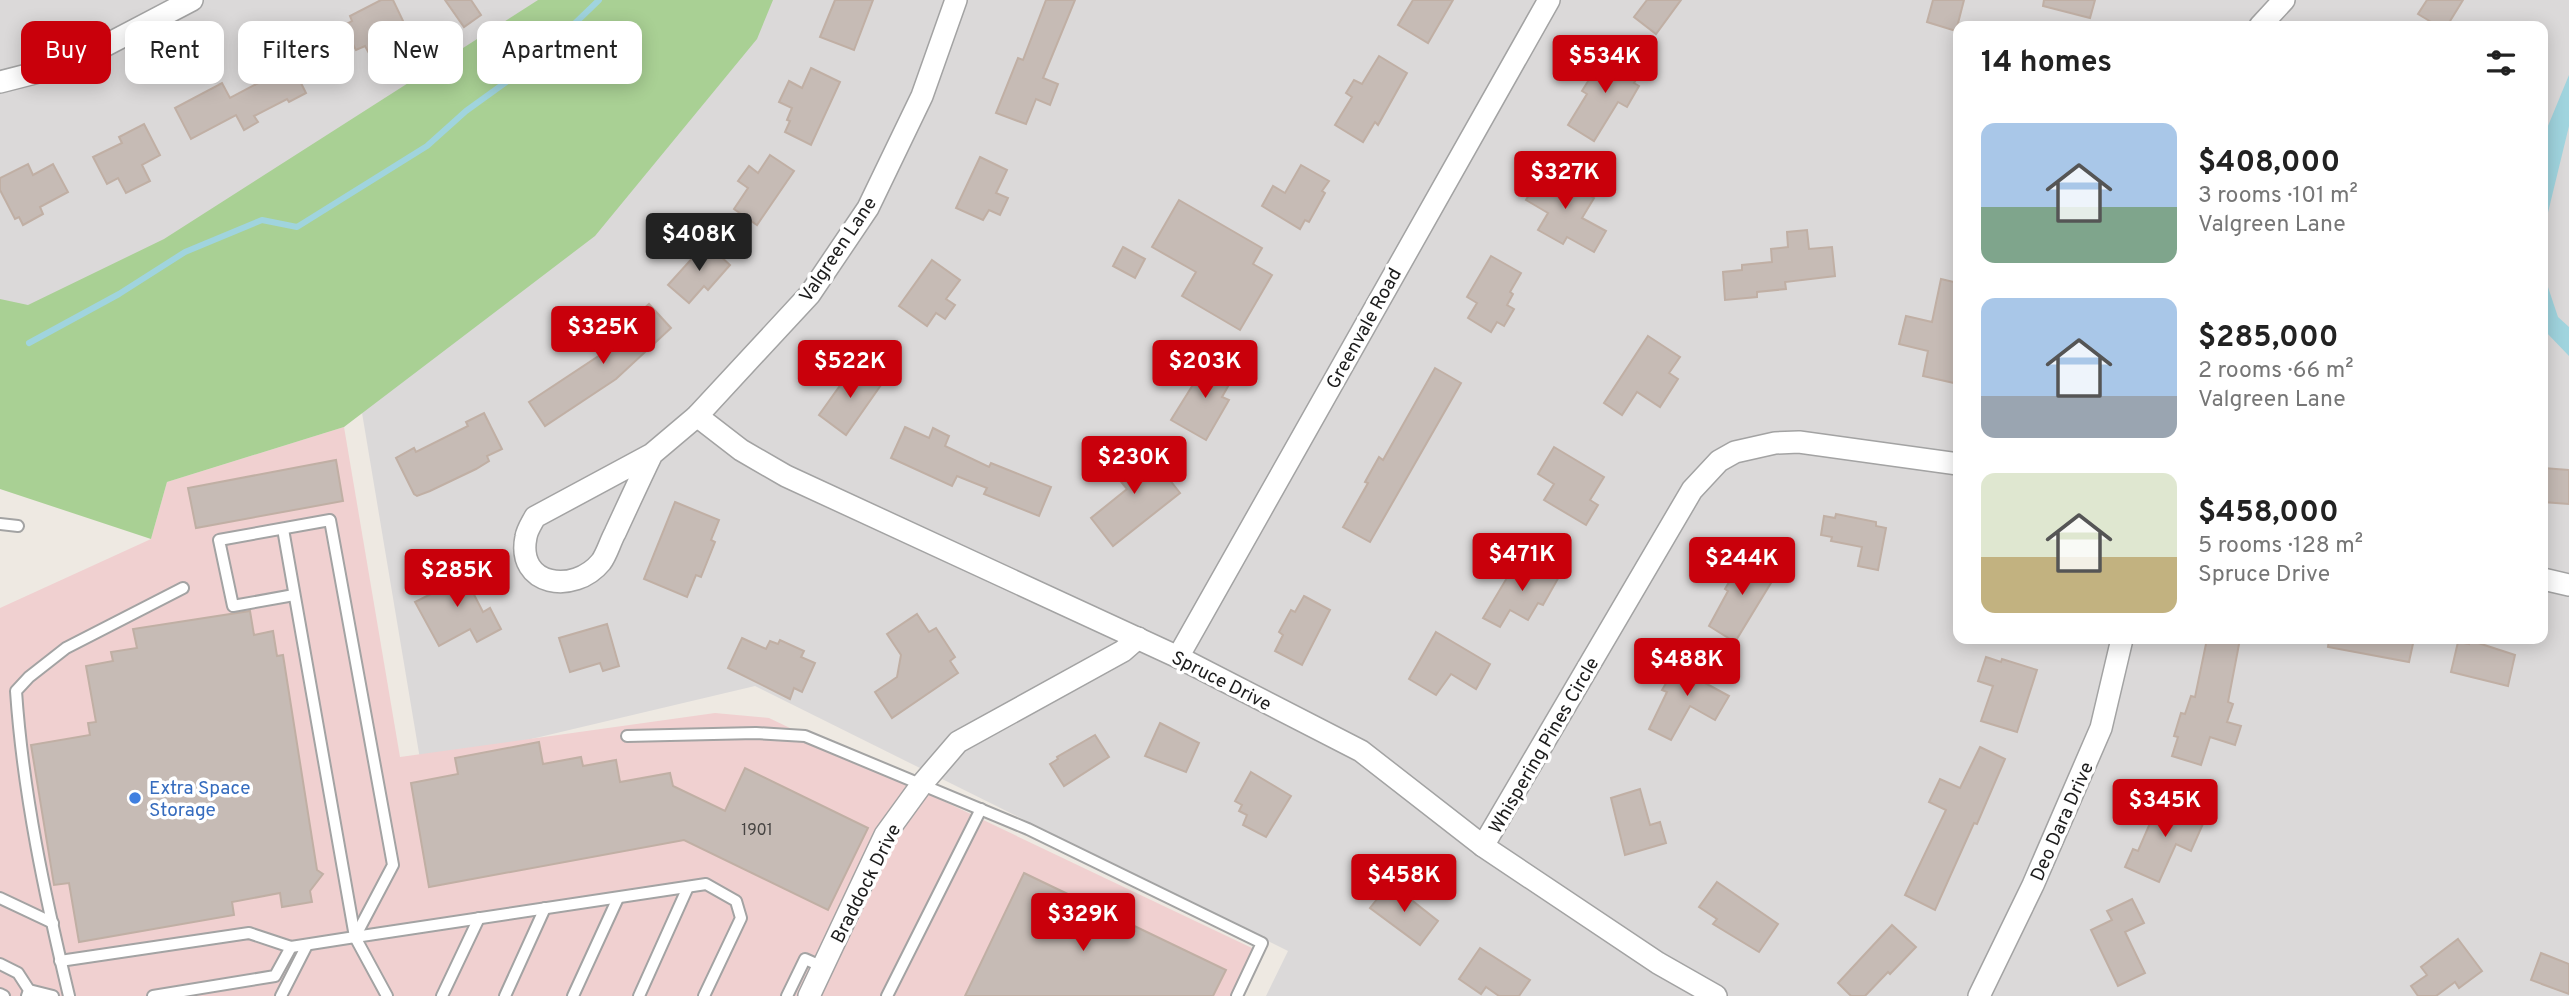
<!DOCTYPE html>
<meta charset="utf-8">
<style>
body{margin:0;font-family:Overpass,sans-serif;background:#f6f6f6;color:#222;height:100vh;display:flex;flex-direction:column;font-size:26px;white-space:nowrap}
*{box-sizing:border-box;margin:0}
p{font-size:23px;color:#767676}
.icon{flex:none;width:38px;height:38px;fill:none;stroke:currentColor;stroke-width:2;stroke-linecap:round;stroke-linejoin:round}
.map{position:relative;flex:1;overflow:hidden}
.drawer{position:absolute;left:1953px;top:21px;width:595px;height:623px;display:flex;flex-direction:column;background:#fff;border-radius:14px;box-shadow:0 4px 18px #0003}
.drawer>*{flex:none}
.banner{position:absolute;left:21px;top:21px;width:665px;height:63px;display:flex;gap:14px}
.price{position:absolute;translate:-50% -60px;padding:0 16px;border-radius:7px;background:#c9000b;color:#fff;font-size:23px;line-height:46px;filter:drop-shadow(0 2px 4px #0008)}
.price::after{content:'';position:absolute;left:50%;top:42px;width:21px;height:16px;margin-left:-10px;background:inherit;clip-path:polygon(0 0,100% 0,50% 100%)}
.price.active{background:#222;color:#fff}
ul{padding:0;list-style:none}
li{display:flex;align-items:center;gap:21px;height:175px;padding:0 28px}
li span{display:grid;place-items:center;flex:none;width:196px;height:140px;border-radius:14px;color:#555}
li>.icon{margin-inline-start:auto}
span .icon{width:84px;height:84px;fill:#fffc;stroke-width:1}
li b{font-size:30px}
h2{display:flex;justify-content:space-between;align-items:center;height:84px;padding:0 28px;font-size:30px}
.pill{padding:0 24px;border-radius:14px;background:#fff;box-shadow:0 4px 18px #0003;font-size:24px;line-height:63px}
.pill.active{background:#c9000b;color:#fff}
.map>svg:first-child{display:block}
.residential{fill:#dbd9d9;fill-rule:evenodd}
.commercial{fill:#f0d0d0}
.forest{fill:#a9d094}
.water{fill:#a0d4de}
.lines{fill:none;stroke-linecap:round;stroke-linejoin:round}
.stream{stroke:#a0d4de;stroke-width:6}
.building{fill:#c6bbb5;stroke:#c0afa4;stroke-width:2}
.lane-casing{stroke:#a3a3a3;stroke-width:14}
.street-casing{stroke:#a3a3a3;stroke-width:24}
.lane{stroke:#fff;stroke-width:10}
.street{stroke:#fff;stroke-width:21}
.shop-dot{fill:#3f7fe0;stroke:#fff;stroke-width:2.5}
.labels{text-anchor:middle;stroke-width:7;stroke-linejoin:round;paint-order:stroke}
.number-label{font-size:16px;fill:#464442}
.street-label{font-size:19px;fill:#1c1c1c;stroke:#fff}
.shop-label{font-size:19px;fill:#366cbe;stroke:#fff;text-anchor:start}
</style>
<div class="map">
<svg width="2569" height="996" viewBox="0 0 2569 996">
<rect width="100%" height="100%" fill="#eee9e2"/>
<g class="residential">
<path d="M0,0H571L24,337L0,327Z"/>
<path d="M696,0H2569V996H1266L1288,951L755,686L421,765L355,371ZM1958,26H2543V639H1958Z"/>
</g>
<path class="commercial" d="M344,427L400,757L715,713L769,718L1254,949L1232,996H0V608L151,539L167,482Z"/>
<path class="forest" d="M538,0H773L757,39L595,236L344,427L167,482L151,539L0,489V299L28,305L164,239Z"/>
<path class="water" d="M2569,75V126L2544,229L2546,281L2558,317L2569,327V356L2546,332L2543,325V138Z"/>
<g class="lines">
<path class="stream" d="M29,343L119,294L185,252L262,220L297,227L427,146L466,111L538,59L599,0"/>
</g>
<g class="building">
<path d="M381,0H393L405,25L386,36L391,46L371,57L365,46L356,50L343,26L352,21L350,16Z"/>
<path d="M445,0H471L481,15L464,27Z"/>
<path d="M835,0H873L854,50L820,37Z"/>
<path d="M1046,0H1075L1043,78L1058,84L1050,105L1036,99L1026,124L996,113L1018,58L1023,60Z"/>
<path d="M1413,0H1453L1428,43L1398,25Z"/>
<path d="M1647,0H1681L1656,34L1634,17Z"/>
<path d="M1933,0H1964L1956,31L1927,22Z"/>
<path d="M2044,0H2095L2090,18L2043,6Z"/>
<path d="M2427,0H2463L2447,26H2438L2418,14Z"/>
<path d="M307,39L322,66L299,79L306,93L289,102L287,99L254,116L258,122L244,130L236,115L191,139L175,108L222,83L230,98L264,80L260,72L283,59L280,54Z"/>
<path d="M1612,52L1642,70L1634,83L1639,86L1627,107L1618,102L1594,141L1568,125L1587,94L1582,91L1595,70L1600,73Z"/>
<path d="M1379,56L1407,73L1378,125L1375,122L1363,142L1335,125L1352,97L1346,93L1354,80L1362,84Z"/>
<path d="M811,68L840,82L811,145L785,132L790,121L787,120L792,108L779,102L789,81L802,88Z"/>
<path d="M144,124L160,155L142,165L150,181L126,193L118,178L107,184L93,157L122,143L119,137Z"/>
<path d="M770,155L794,171L757,225L734,209L748,188L738,181L749,166L758,173Z"/>
<path d="M980,157L1007,170L996,193L1008,198L1000,215L989,210L983,220L956,208Z"/>
<path d="M28,164L33,175L53,164L68,192L40,207L43,214L23,225L19,217L15,219L0,190V178Z"/>
<path d="M1301,165L1329,181L1322,191L1325,193L1309,222L1305,220L1300,229L1262,206L1273,186L1285,193Z"/>
<path d="M1544,169L1594,198L1582,218L1606,231L1594,252L1567,237L1563,244L1538,230L1548,213L1526,200Z"/>
<path d="M1179,200L1262,248L1253,264L1272,275L1240,330L1182,296L1196,272L1152,247Z"/>
<path d="M1807,230L1809,249L1832,247L1835,276L1785,282L1786,289L1757,292V297L1725,300L1723,272L1742,270V265L1772,262L1771,249L1788,247L1787,232Z"/>
<path d="M706,243L730,265L708,290L704,286L689,303L668,285Z"/>
<path d="M1123,247L1145,259L1135,278L1113,266Z"/>
<path d="M1491,256L1521,273L1510,292L1513,294L1507,305L1514,309L1504,326L1497,322L1491,332L1468,318L1477,303L1467,297Z"/>
<path d="M932,260L960,280L946,299L955,305L945,319L936,313L927,326L899,306Z"/>
<path d="M1941,279L1958,283V384L1923,376L1928,351L1899,344L1906,316L1932,322Z"/>
<path d="M649,304L671,328L616,379L545,426L529,402L603,353L599,349Z"/>
<path d="M1648,336L1680,357L1669,373L1678,379L1660,407L1637,392L1622,415L1604,403Z"/>
<path d="M1209,359L1235,374L1222,397L1229,400L1206,440L1171,420Z"/>
<path d="M854,366L881,385L846,435L819,415Z"/>
<path d="M1435,368L1461,383L1370,542L1343,527L1368,483L1365,482L1379,457L1383,460Z"/>
<path d="M484,413L502,449L487,456L489,461L476,469L430,491L417,496L414,494L396,458L414,448L416,452L468,426L466,422Z"/>
<path d="M905,427L929,438L933,428L949,436L945,446L989,467L991,463L1051,487L1039,516L984,494L987,488L957,476L952,486L891,458Z"/>
<path d="M1130,444L1151,470L1158,465L1180,493L1113,546L1091,518L1127,489L1106,463Z"/>
<path d="M1554,447L1604,477L1590,500L1598,505L1586,525L1544,500L1554,484L1538,474Z"/>
<path d="M336,460L343,501L196,528L188,488Z"/>
<path d="M2543,468L2569,470V504L2543,502Z"/>
<path d="M675,502L719,520L711,540L715,542L701,577L696,575L687,597L644,579Z"/>
<path d="M1836,514L1876,522V526L1886,528L1878,570L1858,566L1862,547L1831,541L1832,537L1821,535L1824,516L1835,518Z"/>
<path d="M1746,554L1777,573L1735,642L1709,626L1728,591L1725,589Z"/>
<path d="M464,560L474,580L468,583L483,612L490,608L501,629L477,642L470,629L439,646L415,602L447,586L440,573Z"/>
<path d="M1532,560L1560,575L1543,605L1538,603L1528,620L1510,610L1500,627L1483,618L1514,566L1525,572Z"/>
<path d="M1304,596L1330,610L1302,665L1275,651L1283,635L1279,632L1291,610L1295,612Z"/>
<path d="M250,611L254,635L273,631L277,656L283,655L317,870L323,874L310,891L312,902L282,907L280,893L232,902L234,915L79,942L69,883L54,885L31,745L90,735L88,723L96,722L86,666L113,661L111,652L137,648L133,629Z"/>
<path d="M917,614L929,632L936,628L955,657L950,661L958,673L892,718L875,692L897,677L901,655L887,634Z"/>
<path d="M607,624L619,666L603,671L600,663L570,672L559,638Z"/>
<path d="M1436,632L1490,664L1476,689L1451,674L1436,695L1409,679Z"/>
<path d="M742,638L766,649L770,641L778,644L780,640L804,651L801,657L815,663L802,692L794,688L790,699L728,668Z"/>
<path d="M2207,639H2240L2228,702L2233,704L2227,722L2241,726L2235,745L2210,737L2201,765L2172,756L2178,737L2174,736L2181,713L2185,714L2191,696L2195,697Z"/>
<path d="M2329,639H2414L2409,662L2328,647Z"/>
<path d="M2469,640L2515,655L2508,686L2451,672L2458,642L2469,644Z"/>
<path d="M1687,656L1713,670L1705,683L1729,696L1715,720L1690,706L1671,740L1649,729L1667,692L1662,690L1674,670L1678,672Z"/>
<path d="M1986,657L2001,662L2002,659L2037,670L2017,732L1981,721L1993,686L1978,681Z"/>
<path d="M1160,723L1199,743L1186,772L1145,756Z"/>
<path d="M1095,735L1109,757L1064,786L1050,764L1058,759L1057,757Z"/>
<path d="M539,742L543,764L581,757L583,766L616,760L620,782L670,773L673,786L725,811L745,768L868,828L828,910L684,840L429,887L411,783L458,774L455,758Z"/>
<path d="M1980,747L2005,759L1977,824L1974,823L1935,910L1905,895L1946,810L1929,802L1940,779L1960,788Z"/>
<path d="M1251,772L1291,796L1266,837L1243,825L1247,815L1239,811L1242,805L1235,801Z"/>
<path d="M1640,789L1650,825L1660,822L1666,843L1625,855L1611,798Z"/>
<path d="M2166,799L2206,817L2191,851L2176,844L2159,882L2125,867L2133,849L2138,851L2154,814L2159,816Z"/>
<path d="M1024,873L1226,970L1213,996H965Z"/>
<path d="M1717,882L1778,924L1759,952L1713,924L1717,919L1699,907Z"/>
<path d="M1390,883L1438,921L1420,945L1370,908Z"/>
<path d="M2132,899L2144,923L2125,932L2145,973L2118,986L2091,930L2112,920L2107,911Z"/>
<path d="M1892,925L1916,947L1890,974L1888,972L1865,996H1851L1838,983Z"/>
<path d="M2458,939L2482,971L2459,988L2455,982L2436,996H2418L2411,986L2427,975L2421,967Z"/>
<path d="M1480,948L1530,980L1519,996H1499L1486,987L1481,994L1459,979Z"/>
<path d="M2541,953L2569,964V994L2531,980Z"/>
</g>
<g class="lines">
<defs>
<g id="lane">
<path d="M0,524L18,526"/>
<path d="M283,529L355,937"/>
<path d="M294,595L233,606L219,540L330,520L393,865L355,937"/>
<path d="M627,736L756,733L805,736L1028,829L1262,943L1237,996"/>
<path d="M0,898L53,923"/>
<path d="M291,947L355,937"/>
<path d="M60,961L249,933L291,947L275,976L153,996"/>
<path d="M0,964L18,973L29,990L27,996"/>
<path d="M29,990L53,996"/>
<path d="M0,994L4,996"/>
<path d="M69,996C45,896 23,794 16,691L29,677L66,648L183,588"/>
<path d="M281,996L307,945"/>
<path d="M387,996L355,937L706,884L736,901L741,918L704,996"/>
<path d="M442,996L479,918"/>
<path d="M505,996L545,908"/>
<path d="M573,996L618,898"/>
<path d="M639,996L688,887"/>
<path d="M787,996L805,959L823,967"/>
<path d="M887,996L981,809"/>
</g>
<g id="street">
<path d="M2260,26L2284,0"/>
<path d="M0,82L70,64L192,0"/>
<path d="M697,416L741,450L786,476L1178,657L1361,751L1483,846L1658,963L1716,996"/>
<path d="M652,454C639,481 627,507 615,533C610,542 607,554 601,562C574,595 516,586 526,537C527,530 532,523 535,517L652,454L697,416L810,294L868,208L922,96L956,0"/>
<path d="M2543,579L2569,585"/>
<path d="M1178,657L1549,0"/>
<path d="M1483,846L1692,490L1719,461L1735,452L1775,443L1799,442L1958,464"/>
<path d="M809,996L885,835L922,784L958,742L1123,651L1138,638"/>
<path d="M1979,996L2033,885L2101,728L2122,639"/>
</g>
</defs>
<use href="#lane" class="lane-casing"/>
<use href="#street" class="street-casing"/>
<use href="#lane" class="lane"/>
<use href="#street" class="street"/>
</g>
<circle class="shop-dot" cx="135" cy="798" r="7"/>
<g class="labels">
<g class="number-label">
<text x="757" y="835">1901</text>
</g>
<g class="street-label">
<text transform="translate(837 249) rotate(-56)" y="7">Valgreen Lane</text>
<text transform="translate(1363 328) rotate(-61)" y="7">Greenvale Road</text>
<text transform="translate(1222 680) rotate(27)" y="7">Spruce Drive</text>
<text transform="translate(1543 745) rotate(-60)" y="7">Whispering Pines Circle</text>
<text transform="translate(2061 821) rotate(-66)" y="7">Deo Dara Drive</text>
<text transform="translate(865 883) rotate(-63)" y="7">Braddock Drive</text>
</g>
<g class="shop-label">
<text x="149" y="794">Extra Space<tspan x="149" dy="22">Storage</tspan></text>
</g>
</g>
</svg>
<b class="price" style="left:1605px;top:95px">$534K</b>
<b class="price" style="left:1565px;top:211px">$327K</b>
<b class="price active" style="left:699px;top:273px">$408K</b>
<b class="price" style="left:603px;top:366px">$325K</b>
<b class="price" style="left:850px;top:400px">$522K</b>
<b class="price" style="left:1205px;top:400px">$203K</b>
<b class="price" style="left:1134px;top:496px">$230K</b>
<b class="price" style="left:1522px;top:593px">$471K</b>
<b class="price" style="left:1742px;top:597px">$244K</b>
<b class="price" style="left:457px;top:609px">$285K</b>
<b class="price" style="left:1687px;top:698px">$488K</b>
<b class="price" style="left:2165px;top:839px">$345K</b>
<b class="price" style="left:1404px;top:914px">$458K</b>
<b class="price" style="left:1083px;top:953px">$329K</b>
<div class="banner">
<a class="pill active">Buy</a>
<a class="pill">Rent</a>
<a class="pill">Filters</a>
<a class="pill">New</a>
<a class="pill">Apartment</a>
</div>
<section class="drawer">
<h2>14 homes<svg class="icon" aria-label="filters" viewBox="0 0 24 24"><path d="M4 7h16M4 17h16"/><circle cx="9" cy="7" r="2"/><circle cx="15" cy="17" r="2"/></svg></h2>
<ul>
<li><span style="background:linear-gradient(#a9c7e8 60%,#7fa58c 0)"><svg class="icon" aria-label="home" viewBox="0 0 24 24"><path d="M3 11l9-7 9 7M6 9v11h12V9"/></svg></span><div><b>$408,000</b><p>3 rooms · 101 m²</p><p>Valgreen Lane</p></div></li>
<li><span style="background:linear-gradient(#a9c7e8 70%,#9aa5b1 0)"><svg class="icon" aria-label="home" viewBox="0 0 24 24"><path d="M3 11l9-7 9 7M6 9v11h12V9"/></svg></span><div><b>$285,000</b><p>2 rooms · 66 m²</p><p>Valgreen Lane</p></div></li>
<li><span style="background:linear-gradient(#dfe7d0 60%,#c2b280 0)"><svg class="icon" aria-label="home" viewBox="0 0 24 24"><path d="M3 11l9-7 9 7M6 9v11h12V9"/></svg></span><div><b>$458,000</b><p>5 rooms · 128 m²</p><p>Spruce Drive</p></div></li>
</ul>
</section>
</div>
